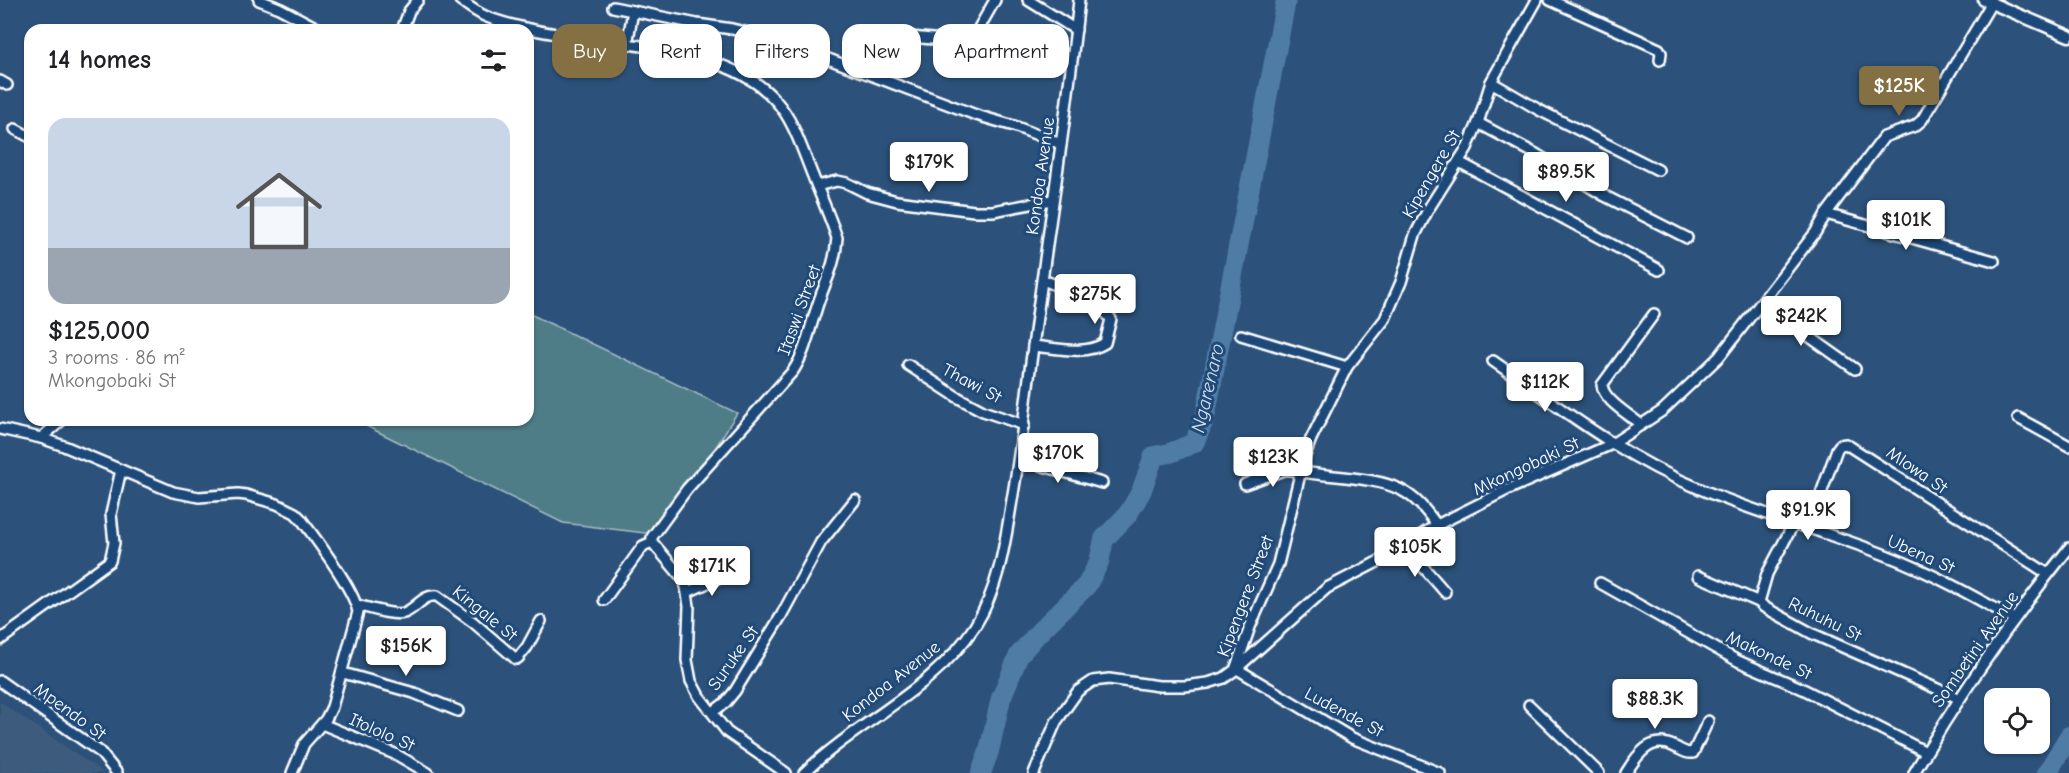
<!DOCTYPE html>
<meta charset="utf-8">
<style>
body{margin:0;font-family:"Comic Neue",sans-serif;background:#f2f2f2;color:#202124;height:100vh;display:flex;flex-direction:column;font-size:22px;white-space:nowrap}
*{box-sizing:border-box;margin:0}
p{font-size:20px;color:#757577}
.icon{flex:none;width:33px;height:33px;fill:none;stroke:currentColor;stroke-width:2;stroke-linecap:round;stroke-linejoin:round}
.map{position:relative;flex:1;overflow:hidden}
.details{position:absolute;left:24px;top:24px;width:510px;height:402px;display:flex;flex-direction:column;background:#fff;border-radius:18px;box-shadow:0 2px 4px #0004}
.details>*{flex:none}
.hud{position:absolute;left:552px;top:24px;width:570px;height:54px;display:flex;gap:12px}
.buttons{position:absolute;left:1984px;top:688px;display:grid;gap:12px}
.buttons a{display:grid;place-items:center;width:66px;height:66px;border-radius:12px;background:#fff;box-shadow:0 2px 4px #0004;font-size:30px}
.price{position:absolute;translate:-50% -51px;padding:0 14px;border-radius:6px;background:#fff;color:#222;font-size:20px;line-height:39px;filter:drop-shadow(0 2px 3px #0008)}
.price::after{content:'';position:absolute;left:50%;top:36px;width:18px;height:14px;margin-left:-9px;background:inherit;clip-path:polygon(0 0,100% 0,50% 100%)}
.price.on{background:#847042;color:#fff}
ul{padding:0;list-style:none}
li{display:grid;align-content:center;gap:12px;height:318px;padding:0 24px}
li+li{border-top:2px solid #e0e0e0}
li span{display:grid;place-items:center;height:186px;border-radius:18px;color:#555}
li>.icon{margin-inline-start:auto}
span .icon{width:108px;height:108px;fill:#fffc;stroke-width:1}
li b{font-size:26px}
h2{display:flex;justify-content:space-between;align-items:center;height:72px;padding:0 24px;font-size:26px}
.pill{padding:0 21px;border-radius:18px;background:#fff;box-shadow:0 2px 4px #0004;font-size:21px;line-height:54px}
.pill.on{background:#847042;color:#fff}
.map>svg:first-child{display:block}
.built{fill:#3c5b7d}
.green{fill:#4f7d87;stroke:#a7bec3;stroke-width:1.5}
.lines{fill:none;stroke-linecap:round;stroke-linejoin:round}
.river{stroke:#507ba5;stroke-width:20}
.minor-casing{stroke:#fff;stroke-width:14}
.tertiary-casing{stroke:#fff;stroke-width:15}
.minor{stroke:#1f4a7a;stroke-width:9}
.tertiary{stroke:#1f4a7a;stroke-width:10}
.labels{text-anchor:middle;stroke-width:6;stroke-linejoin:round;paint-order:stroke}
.street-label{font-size:18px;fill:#fff;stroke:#1f4a7a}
.water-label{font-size:20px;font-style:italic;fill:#d3dee8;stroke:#1f4a7a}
</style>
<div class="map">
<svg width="2069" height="773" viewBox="0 0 2069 773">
<rect width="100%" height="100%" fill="#2c527b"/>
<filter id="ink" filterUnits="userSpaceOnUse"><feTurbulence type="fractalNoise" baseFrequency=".0167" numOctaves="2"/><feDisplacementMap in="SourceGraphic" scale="12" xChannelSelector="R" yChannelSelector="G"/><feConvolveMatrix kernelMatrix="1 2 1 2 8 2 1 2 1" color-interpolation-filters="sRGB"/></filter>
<g filter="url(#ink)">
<path class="built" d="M0,702L104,773H0Z"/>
<path class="green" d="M528,313L737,413L661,535L563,523L354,420H528Z"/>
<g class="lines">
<g class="river">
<path d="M981,773L989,751L1001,698L1019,655L1039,632L1087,585L1099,562L1104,539L1128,514L1141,492L1154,456L1170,453L1194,443L1205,418L1286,0"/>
<path d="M2047,773L2069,736"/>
</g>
<defs>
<g id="minor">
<path d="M259,0L279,8L321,30"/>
<path d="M460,0C468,6 477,13 487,17C569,49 719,34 776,101C792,119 800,143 809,166C818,190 829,214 837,238C835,268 824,283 816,310C809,331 805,353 793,371L687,489L652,537V542L685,581L689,606L687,660L691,681L699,696L727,732L786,773"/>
<path d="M1028,0L1076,30"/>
<path d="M1550,0L1659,49L1661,53L1660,60"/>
<path d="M613,7L697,24L732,29L781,41L976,115L1014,126L1061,144"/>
<path d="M402,30L409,11L418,0"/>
<path d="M899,36L966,42L975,35L995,0"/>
<path d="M627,45L633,11"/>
<path d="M0,81L7,85"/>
<path d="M1491,82L1539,110L1658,170"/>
<path d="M1478,123L1536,154L1603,195L1687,238"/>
<path d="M15,129L30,137"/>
<path d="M1459,162L1659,270"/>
<path d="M817,186L837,181L847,183L867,193L897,201L974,211H993L1052,200"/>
<path d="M1826,214L1994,261"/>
<path d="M1762,303L1855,369"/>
<path d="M1241,335L1347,367"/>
<path d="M1033,346C1057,348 1084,356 1105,343L1111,319L1096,301L1043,280"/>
<path d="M1493,361C1559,407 1623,457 1698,488C1760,515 1825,531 1888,556C1932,573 1973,596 2014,619"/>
<path d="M908,365L957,397L983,411L1024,425"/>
<path d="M2018,418L2069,446"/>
<path d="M1641,425C1629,414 1604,401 1602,385L1654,314"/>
<path d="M0,429L41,438L64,446L173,492L199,497L238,494L246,495L277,504L295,513L301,519C316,539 354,589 358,612L332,707L326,719L304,744L292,773"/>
<path d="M41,438L62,420"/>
<path d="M1019,459L1102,483"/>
<path d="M1245,484L1284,470H1291C1322,477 1375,476 1401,490C1417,498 1427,512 1437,525"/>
<path d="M1794,523L1767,574L1759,602L1764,607L1813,634L1958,698"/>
<path d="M1809,527L1837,449L1840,445L1846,444L2048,574"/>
<path d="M1405,546L1445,592"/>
<path d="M1698,576L1759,602"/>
<path d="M1600,583L1738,661L1803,689L1926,752"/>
<path d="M688,592L725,575"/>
<path d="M604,600L643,546L652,542"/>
<path d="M357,605C369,608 393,616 404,613C416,609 423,594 437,596L473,622L516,659L518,658L527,647L541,621"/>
<path d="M0,640L110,561L114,543L111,514L121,470"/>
<path d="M1237,669L1352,738L1440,773"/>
<path d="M1235,670L1327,588L1385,558L1437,525L1507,490L1612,444L1662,411L1719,357L1815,233L1826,214L1884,137L1915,126L1922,120L1992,2"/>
<path d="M343,673L414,693L458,711"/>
<path d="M0,681L100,752L117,773"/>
<path d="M1529,705L1599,773"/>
<path d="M713,712L726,702L735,691L781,616L821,542L855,500"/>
<path d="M322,724L397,755L428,773"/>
<path d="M804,773C858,721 934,690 975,626C999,588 1005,543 1012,500C1021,449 1026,398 1033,347C1048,231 1067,116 1079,0"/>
<path d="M1034,773L1056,722L1078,691L1093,681L1109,679L1159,686H1185L1208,683L1224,678L1235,670L1250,627L1278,564L1304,458L1311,439L1347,367L1385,319L1401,282L1415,235L1429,208L1467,148L1478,123L1491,82L1537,0"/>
<path d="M1626,773C1637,755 1651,734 1675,747C1682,750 1685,754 1693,753L1708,721"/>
<path d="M1914,773C1960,694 2012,619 2069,548"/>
</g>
<path id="tertiary" d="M1984,0L2069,36"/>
</defs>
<use href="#minor" class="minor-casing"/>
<use href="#tertiary" class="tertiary-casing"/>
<use href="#minor" class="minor"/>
<use href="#tertiary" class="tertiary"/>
</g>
</g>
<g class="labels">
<g class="street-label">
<text transform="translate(1431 174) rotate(-60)" y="6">Kipengere St</text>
<text transform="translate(1040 176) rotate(-82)" y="6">Kondoa Avenue</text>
<text transform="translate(799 310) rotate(-70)" y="6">Itaswi Street</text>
<text transform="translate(972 383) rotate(28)" y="6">Thawi St</text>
<text transform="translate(1526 466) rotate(-25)" y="6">Mkongobaki St</text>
<text transform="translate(1917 470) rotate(34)" y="6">Mlowa St</text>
<text transform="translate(1921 554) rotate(24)" y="6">Ubena St</text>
<text transform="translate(1245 596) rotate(-69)" y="6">Kipengere Street</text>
<text transform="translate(485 613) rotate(39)" y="6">Kingale St</text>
<text transform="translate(1825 619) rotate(26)" y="6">Ruhuhu St</text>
<text transform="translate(1975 649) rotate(-55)" y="6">Sombetini Avenue</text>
<text transform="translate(1769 655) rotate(25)" y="6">Makonde St</text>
<text transform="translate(733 658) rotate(-55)" y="6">Suruke St</text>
<text transform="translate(891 681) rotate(-38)" y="6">Kondoa Avenue</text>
<text transform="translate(70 711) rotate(36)" y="6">Mpendo St</text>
<text transform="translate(1344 712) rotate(28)" y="6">Ludende St</text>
<text transform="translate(382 732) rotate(24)" y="6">Itololo St</text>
</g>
<g class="water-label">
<text transform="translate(1207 388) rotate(-77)" y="7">Ngarenaro</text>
</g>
</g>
</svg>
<div class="buttons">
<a><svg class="icon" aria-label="locate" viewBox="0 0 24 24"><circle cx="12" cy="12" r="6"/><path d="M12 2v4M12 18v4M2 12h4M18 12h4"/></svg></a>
</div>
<b class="price on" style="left:1899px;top:117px">$125K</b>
<b class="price" style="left:929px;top:193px">$179K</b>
<b class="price" style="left:1566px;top:203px">$89.5K</b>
<b class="price" style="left:1906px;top:251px">$101K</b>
<b class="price" style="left:1095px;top:325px">$275K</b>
<b class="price" style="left:1801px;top:347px">$242K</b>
<b class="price" style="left:1545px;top:413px">$112K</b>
<b class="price" style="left:1058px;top:484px">$170K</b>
<b class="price" style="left:1273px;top:488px">$123K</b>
<b class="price" style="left:1808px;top:541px">$91.9K</b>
<b class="price" style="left:1415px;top:578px">$105K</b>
<b class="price" style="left:712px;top:597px">$171K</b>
<b class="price" style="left:406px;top:677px">$156K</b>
<b class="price" style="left:1655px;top:730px">$88.3K</b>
<div class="hud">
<a class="pill on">Buy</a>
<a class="pill">Rent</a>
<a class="pill">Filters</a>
<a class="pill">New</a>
<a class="pill">Apartment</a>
</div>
<section class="details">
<h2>14 homes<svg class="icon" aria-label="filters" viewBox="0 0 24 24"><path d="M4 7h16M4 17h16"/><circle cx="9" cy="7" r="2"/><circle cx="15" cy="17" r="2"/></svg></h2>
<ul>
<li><span style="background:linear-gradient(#c9d6e8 70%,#9aa5b1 0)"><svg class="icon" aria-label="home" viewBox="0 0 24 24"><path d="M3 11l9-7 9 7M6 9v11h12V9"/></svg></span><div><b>$125,000</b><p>3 rooms · 86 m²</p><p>Mkongobaki St</p></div></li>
</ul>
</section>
</div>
